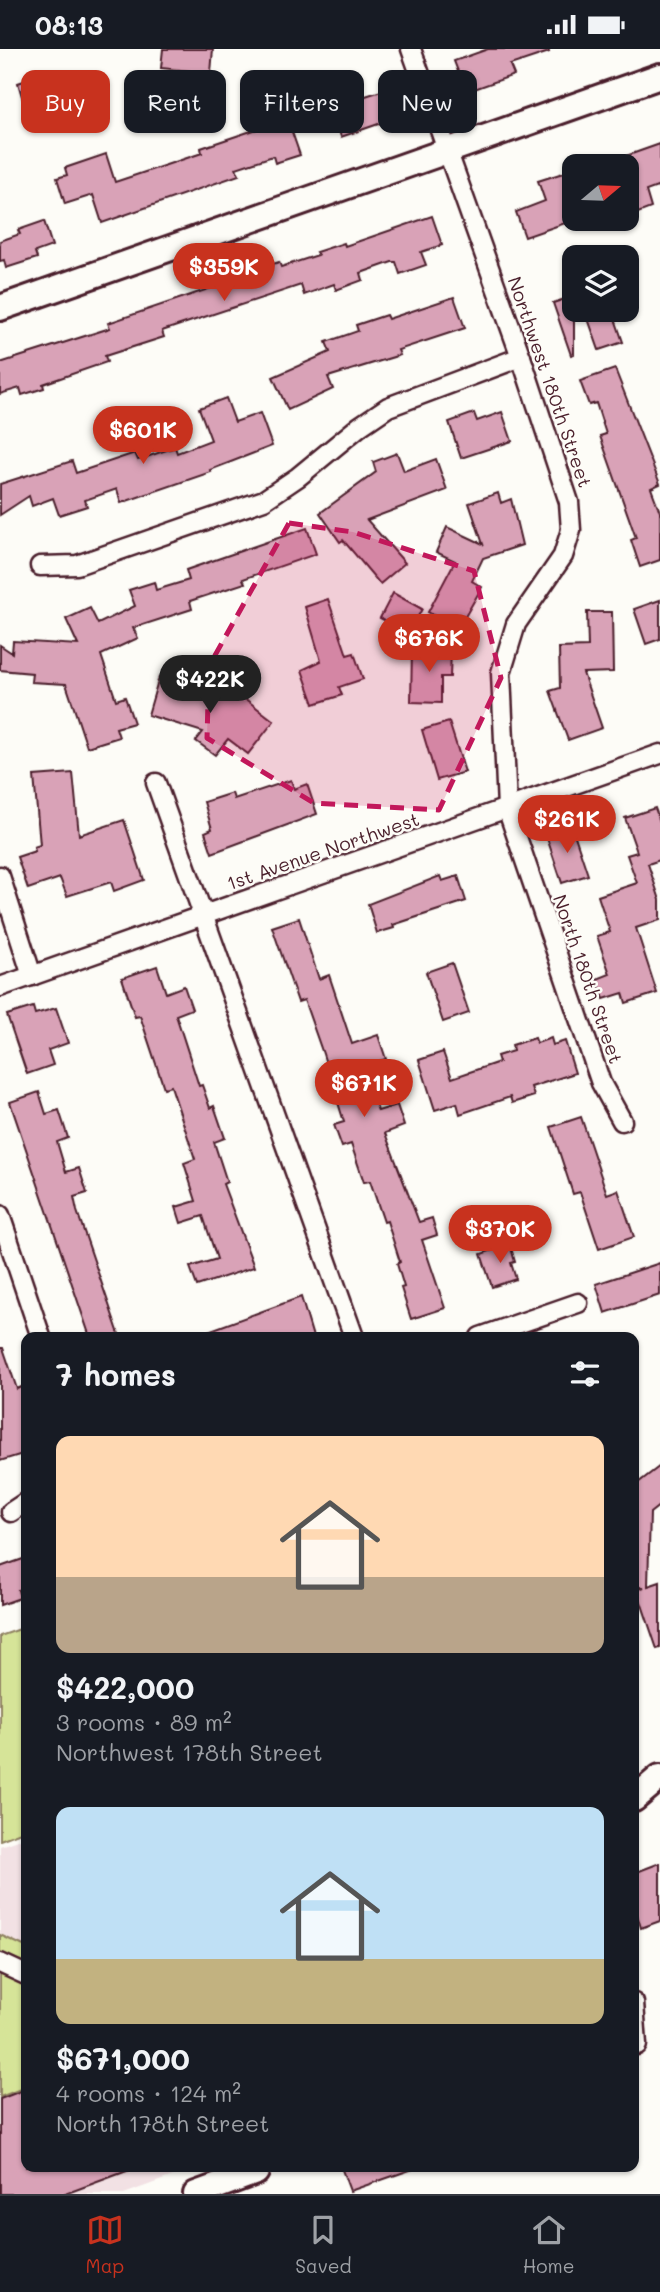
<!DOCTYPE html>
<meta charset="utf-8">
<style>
body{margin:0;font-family:Mali,sans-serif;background:#242831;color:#f1f3f6;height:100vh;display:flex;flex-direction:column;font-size:26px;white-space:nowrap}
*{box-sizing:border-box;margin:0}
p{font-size:23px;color:#9ea1a6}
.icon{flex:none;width:38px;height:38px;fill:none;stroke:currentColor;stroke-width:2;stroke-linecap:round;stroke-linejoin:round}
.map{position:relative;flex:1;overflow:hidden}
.side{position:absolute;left:21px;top:1283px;width:618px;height:840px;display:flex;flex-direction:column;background:#171b24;border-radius:14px;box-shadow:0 2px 5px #0004}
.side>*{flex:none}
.top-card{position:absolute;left:21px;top:21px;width:620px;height:63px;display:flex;gap:14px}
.needle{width:46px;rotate:71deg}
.buttons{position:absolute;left:562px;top:105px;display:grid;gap:14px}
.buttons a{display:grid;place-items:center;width:77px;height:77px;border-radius:14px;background:#171b24;box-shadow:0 2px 5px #0004;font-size:35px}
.price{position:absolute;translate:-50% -60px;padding:0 16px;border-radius:24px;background:#c8321e;color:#fff;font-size:23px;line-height:46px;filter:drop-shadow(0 2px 4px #0008)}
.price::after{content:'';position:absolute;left:50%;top:42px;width:21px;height:16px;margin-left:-10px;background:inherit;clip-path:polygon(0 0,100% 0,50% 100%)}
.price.active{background:#222;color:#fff}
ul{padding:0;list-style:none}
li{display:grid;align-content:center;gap:14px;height:371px;padding:0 35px}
li span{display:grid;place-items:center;height:217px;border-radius:14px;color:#555}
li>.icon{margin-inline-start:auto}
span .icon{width:126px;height:126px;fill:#fffc;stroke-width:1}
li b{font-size:30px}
h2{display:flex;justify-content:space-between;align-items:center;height:84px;padding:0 35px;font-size:30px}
.pill{padding:0 24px;border-radius:14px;background:#171b24;box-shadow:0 2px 5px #0004;font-size:24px;line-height:63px}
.pill.active{background:#c8321e;color:#fff}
.status{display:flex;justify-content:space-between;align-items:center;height:49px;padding:0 35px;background:#171b24;direction:ltr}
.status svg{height:19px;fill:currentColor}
.tab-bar{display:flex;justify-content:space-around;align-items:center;height:98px;border-top:2px solid #363941;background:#171b24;font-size:19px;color:#9ea1a6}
.tab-bar a{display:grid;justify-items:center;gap:4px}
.tab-bar .active{color:#c8321e}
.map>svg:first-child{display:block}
.built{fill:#f2e1e4}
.green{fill:#d6e498;stroke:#908262;stroke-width:2}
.building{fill:#d9a2b7;stroke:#4a1f2b;stroke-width:2}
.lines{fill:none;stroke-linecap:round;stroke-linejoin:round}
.street-casing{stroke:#4a1f2b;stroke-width:23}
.secondary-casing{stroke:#4a1f2b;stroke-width:30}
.street{stroke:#fdfcf7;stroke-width:18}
.secondary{stroke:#fdfcf7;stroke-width:24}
.marked{fill:#c2185b;fill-opacity:0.2;stroke:#c2185b;stroke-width:5;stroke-dasharray:14 9;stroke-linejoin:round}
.labels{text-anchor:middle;stroke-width:5;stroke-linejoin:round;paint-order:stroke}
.street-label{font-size:19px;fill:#4a1f2b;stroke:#fdfcf7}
</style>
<div class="status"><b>08:13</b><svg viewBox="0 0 49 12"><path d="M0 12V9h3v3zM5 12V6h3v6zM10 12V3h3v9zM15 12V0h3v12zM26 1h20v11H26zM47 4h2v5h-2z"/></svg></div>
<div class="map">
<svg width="660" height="2145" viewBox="0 0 660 2145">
<rect width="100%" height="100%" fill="#fdfcf7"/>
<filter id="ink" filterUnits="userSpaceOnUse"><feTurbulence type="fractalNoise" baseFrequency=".0143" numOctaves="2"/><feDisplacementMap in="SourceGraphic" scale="14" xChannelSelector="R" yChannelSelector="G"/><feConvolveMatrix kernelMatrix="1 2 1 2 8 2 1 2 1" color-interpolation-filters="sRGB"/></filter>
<g filter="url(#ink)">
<path class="built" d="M26,1788V2118H197L124,2145H0V1797Z"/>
<g class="green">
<path d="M26,1578V1781L0,1791V1587Z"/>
<path d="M0,1886L26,1898V2038L0,2048Z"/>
</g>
<g class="building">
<path d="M163,0H213L211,24L161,19Z"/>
<path d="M488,0H548L549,3L510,16L514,26L466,43L454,12Z"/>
<path d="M57,21L72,64L36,76L27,49L23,51L18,34Z"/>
<path d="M381,42L390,71L341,88L331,58Z"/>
<path d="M315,44L323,69L291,80L300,106L275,114L273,107L236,119L239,126L102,174L93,146L65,155L57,129L67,126L65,119L106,105L115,133L202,104L201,99L263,78L258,63Z"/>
<path d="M660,95V137L646,142L651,159L630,167L626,158V107Z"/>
<path d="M566,123L574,145V171L525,188L516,163L545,152L538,132Z"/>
<path d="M432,167L442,196L421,203L426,216L400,225L396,213H392L361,224L363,231L336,241L334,235L304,246L301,236L162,282L164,288L105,307L107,313L43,335L44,339L22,346L20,339L0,345V314L110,279L108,274L229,233L227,230L279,213L281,218L318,206L316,203L344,194L345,197Z"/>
<path d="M44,172L52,197L35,203L37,209L6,219L4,211L0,212V192L20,185L18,181Z"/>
<path d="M574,247V305L571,306L553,254Z"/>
<path d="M454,248L465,279L398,301L400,306L328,328L333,340L288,361L273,328L330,303L326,293L358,282L356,276L386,266L388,270Z"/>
<path d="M585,261H612L623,293L599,301Z"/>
<path d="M615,320L660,435L651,439L660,463V511L640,518L631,491L636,489L600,387L606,385L596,354L589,356L580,332Z"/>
<path d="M226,349L235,373L260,364L272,397L210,421L211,423L121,454L117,440L85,451L87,457L59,466L53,449L32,457L29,447L0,466V435L72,412L76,424L135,404L138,411L175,398L177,404L211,391L199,359Z"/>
<path d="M502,363L512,392L461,409L449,373L474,364L477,372Z"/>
<path d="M397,404L404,422L436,410L447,441L367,471L405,514L380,535L343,491L340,493L320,464L376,423L373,413Z"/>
<path d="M498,444L501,454L511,450L522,496L483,509L472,532L482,538L458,580L428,563L455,512L436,503L447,478L483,495L469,454Z"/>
<path d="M307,479L316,505L243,530L245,534L190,552L192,560L133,579L138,589L101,606L116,651L125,648L134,674L116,679L119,688L87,698L66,635L31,633L32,624L0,621V596L12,604L13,592L78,596L66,570L90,559L98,575L135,557L129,541L154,533L156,541L189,531L186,521Z"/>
<path d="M393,544L422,560L409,584L380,569Z"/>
<path d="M328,550L347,606L354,604L363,630L339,638L342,646L314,655L302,621L321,612L305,558Z"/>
<path d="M660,551V590L646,595L634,560Z"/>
<path d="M587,563H612L613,623L583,624L602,679L568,691L550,642L560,639L559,599L588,598Z"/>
<path d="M412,600L451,601L450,628H441V654L411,653Z"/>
<path d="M159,628L229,649L235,642L274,672L248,705L228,690L215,706L196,692L203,683L148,666Z"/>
<path d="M449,673L465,723L437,731L422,681Z"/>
<path d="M73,724L79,786L124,771L144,831L114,842L111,833L67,847L60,829L28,840L17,808L35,802L34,798L40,796L34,727Z"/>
<path d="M291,731L294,740L307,735L317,765L212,804L205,783L212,780L204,753L232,744L234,750Z"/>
<path d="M655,759L660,773V811L648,815L660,851V871L636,879L657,944L626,954L623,944L604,950L597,930L610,925L597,887L610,883L598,847L637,834L627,806L637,803L625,769Z"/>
<path d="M572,778L588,826L562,834L546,786Z"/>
<path d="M440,827L442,832L458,827L466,852L393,876L394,879L377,884L368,855Z"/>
<path d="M299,869L319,930L329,926L352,995L378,986L386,1010L363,1017L378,1062L397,1056L404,1077L385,1084L419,1173L432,1169L437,1186L422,1191L445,1259L411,1270L401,1239L404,1238L397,1215L400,1213L387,1172L384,1173L370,1132L364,1133L351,1095L342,1098L334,1076L344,1073L323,1005L304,951L298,953L272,878Z"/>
<path d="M452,914L469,964L443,973L426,923Z"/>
<path d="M157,917L166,944L184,937L192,960L176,966L199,1037L202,1036L210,1059L214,1057L225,1089L214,1093L227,1133L223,1135L254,1218L197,1237L190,1218L217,1210L203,1167L181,1174L176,1158L196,1152L184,1114L195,1110L171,1037L164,1039L140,967L135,968L122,929Z"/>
<path d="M33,958L35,965L56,959L68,994L48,1001L53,1016L27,1025L7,966Z"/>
<path d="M535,989L537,994L551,989L553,996L565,992L575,1024L531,1038L534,1047L512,1054L510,1048L460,1065L457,1054L435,1061L419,1011L443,1003L452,1029L499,1013L497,1007L513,1002L512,996Z"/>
<path d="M39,1043L46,1065L59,1061L68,1089L57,1093L66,1123L79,1119L87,1144L74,1148L77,1162L120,1288H90L27,1103L10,1053Z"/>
<path d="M581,1068L607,1145L618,1141L634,1188L599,1200L580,1143L573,1145L551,1078Z"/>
<path d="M510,1195L515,1213L511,1214L516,1230L492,1238L481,1205Z"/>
<path d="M660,1214V1246L605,1264L596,1235Z"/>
<path d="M301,1248L313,1288H200V1285Z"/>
<path d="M0,1299H3L17,1340L26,1336V1404L0,1412Z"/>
<path d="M660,1417V1456L650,1464L648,1537L660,1533V1599L657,1600L637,1541L644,1538H634V1437Z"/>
<path d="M26,1509V1539L18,1541L20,1549L0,1556V1518Z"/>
<path d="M660,1814V1872L641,1879L634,1855V1824Z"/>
<path d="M26,2040V2118L135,2119L65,2145H0V2050Z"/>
<path d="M341,2118H413V2120L350,2142Z"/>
</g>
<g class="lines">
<defs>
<g id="street">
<path d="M411,0L521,308L569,453L571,481L563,507L516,575L501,624L507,759L601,1034L622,1072"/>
<path d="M40,517L77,516L264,451L298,428L360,377L388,358L521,308"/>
<path d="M156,734L354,1288"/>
<path d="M0,827L32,927"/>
<path d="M0,938L660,705"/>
<path d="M0,1166L41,1288"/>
<path d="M480,1288L578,1254"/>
<path d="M11,1463L26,1453"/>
<path d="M0,1914L26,1926"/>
<path d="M634,1954L637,1996"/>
</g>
<g id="secondary">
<path d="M0,259L660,27"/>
<path d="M634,1750L660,1728"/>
<path d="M196,2145L256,2123"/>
</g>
</defs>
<use href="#street" class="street-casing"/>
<use href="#secondary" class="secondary-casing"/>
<use href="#street" class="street"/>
<use href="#secondary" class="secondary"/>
</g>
</g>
<path class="marked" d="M289,474L353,483L474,522L501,629L439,761L314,754L207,689L209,617Z"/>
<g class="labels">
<g class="street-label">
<text transform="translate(550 333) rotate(71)" y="7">Northwest 180th Street</text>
<text transform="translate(323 802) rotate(-19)" y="7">1st Avenue Northwest</text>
<text transform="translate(588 930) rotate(71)" y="7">North 180th Street</text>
</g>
</g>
</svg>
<div class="buttons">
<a><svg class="needle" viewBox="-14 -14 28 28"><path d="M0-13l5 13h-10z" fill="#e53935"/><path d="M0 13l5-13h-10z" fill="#9ea1a6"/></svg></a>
<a><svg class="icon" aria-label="layers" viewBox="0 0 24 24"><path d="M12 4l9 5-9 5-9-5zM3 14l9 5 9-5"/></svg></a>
</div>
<b class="price" style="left:224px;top:254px">$359K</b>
<b class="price" style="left:143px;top:417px">$601K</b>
<b class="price" style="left:429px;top:625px">$676K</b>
<b class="price active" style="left:210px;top:666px">$422K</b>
<b class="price" style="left:567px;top:806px">$261K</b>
<b class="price" style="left:364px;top:1070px">$671K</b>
<b class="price" style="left:500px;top:1216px">$370K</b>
<div class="top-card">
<a class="pill active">Buy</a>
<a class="pill">Rent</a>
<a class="pill">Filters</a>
<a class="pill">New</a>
</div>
<section class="side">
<h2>7 homes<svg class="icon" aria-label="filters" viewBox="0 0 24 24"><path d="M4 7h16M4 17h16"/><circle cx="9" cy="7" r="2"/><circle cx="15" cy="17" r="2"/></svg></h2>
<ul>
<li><span style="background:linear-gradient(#ffd9b3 65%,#b9a48a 0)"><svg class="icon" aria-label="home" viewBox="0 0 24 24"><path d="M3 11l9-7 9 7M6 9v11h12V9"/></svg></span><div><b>$422,000</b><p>3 rooms · 89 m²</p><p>Northwest 178th Street</p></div></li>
<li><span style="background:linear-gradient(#bfe0f5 70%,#c2b280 0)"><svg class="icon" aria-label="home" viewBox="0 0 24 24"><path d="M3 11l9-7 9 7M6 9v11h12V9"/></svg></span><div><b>$671,000</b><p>4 rooms · 124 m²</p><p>North 178th Street</p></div></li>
</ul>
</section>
</div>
<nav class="tab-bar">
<a class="active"><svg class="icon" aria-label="map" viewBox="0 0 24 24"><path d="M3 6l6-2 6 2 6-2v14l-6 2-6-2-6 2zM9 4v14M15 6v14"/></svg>Map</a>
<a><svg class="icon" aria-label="saved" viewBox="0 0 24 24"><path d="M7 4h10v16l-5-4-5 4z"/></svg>Saved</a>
<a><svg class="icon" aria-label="home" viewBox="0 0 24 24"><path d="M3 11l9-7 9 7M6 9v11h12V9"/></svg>Home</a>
</nav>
